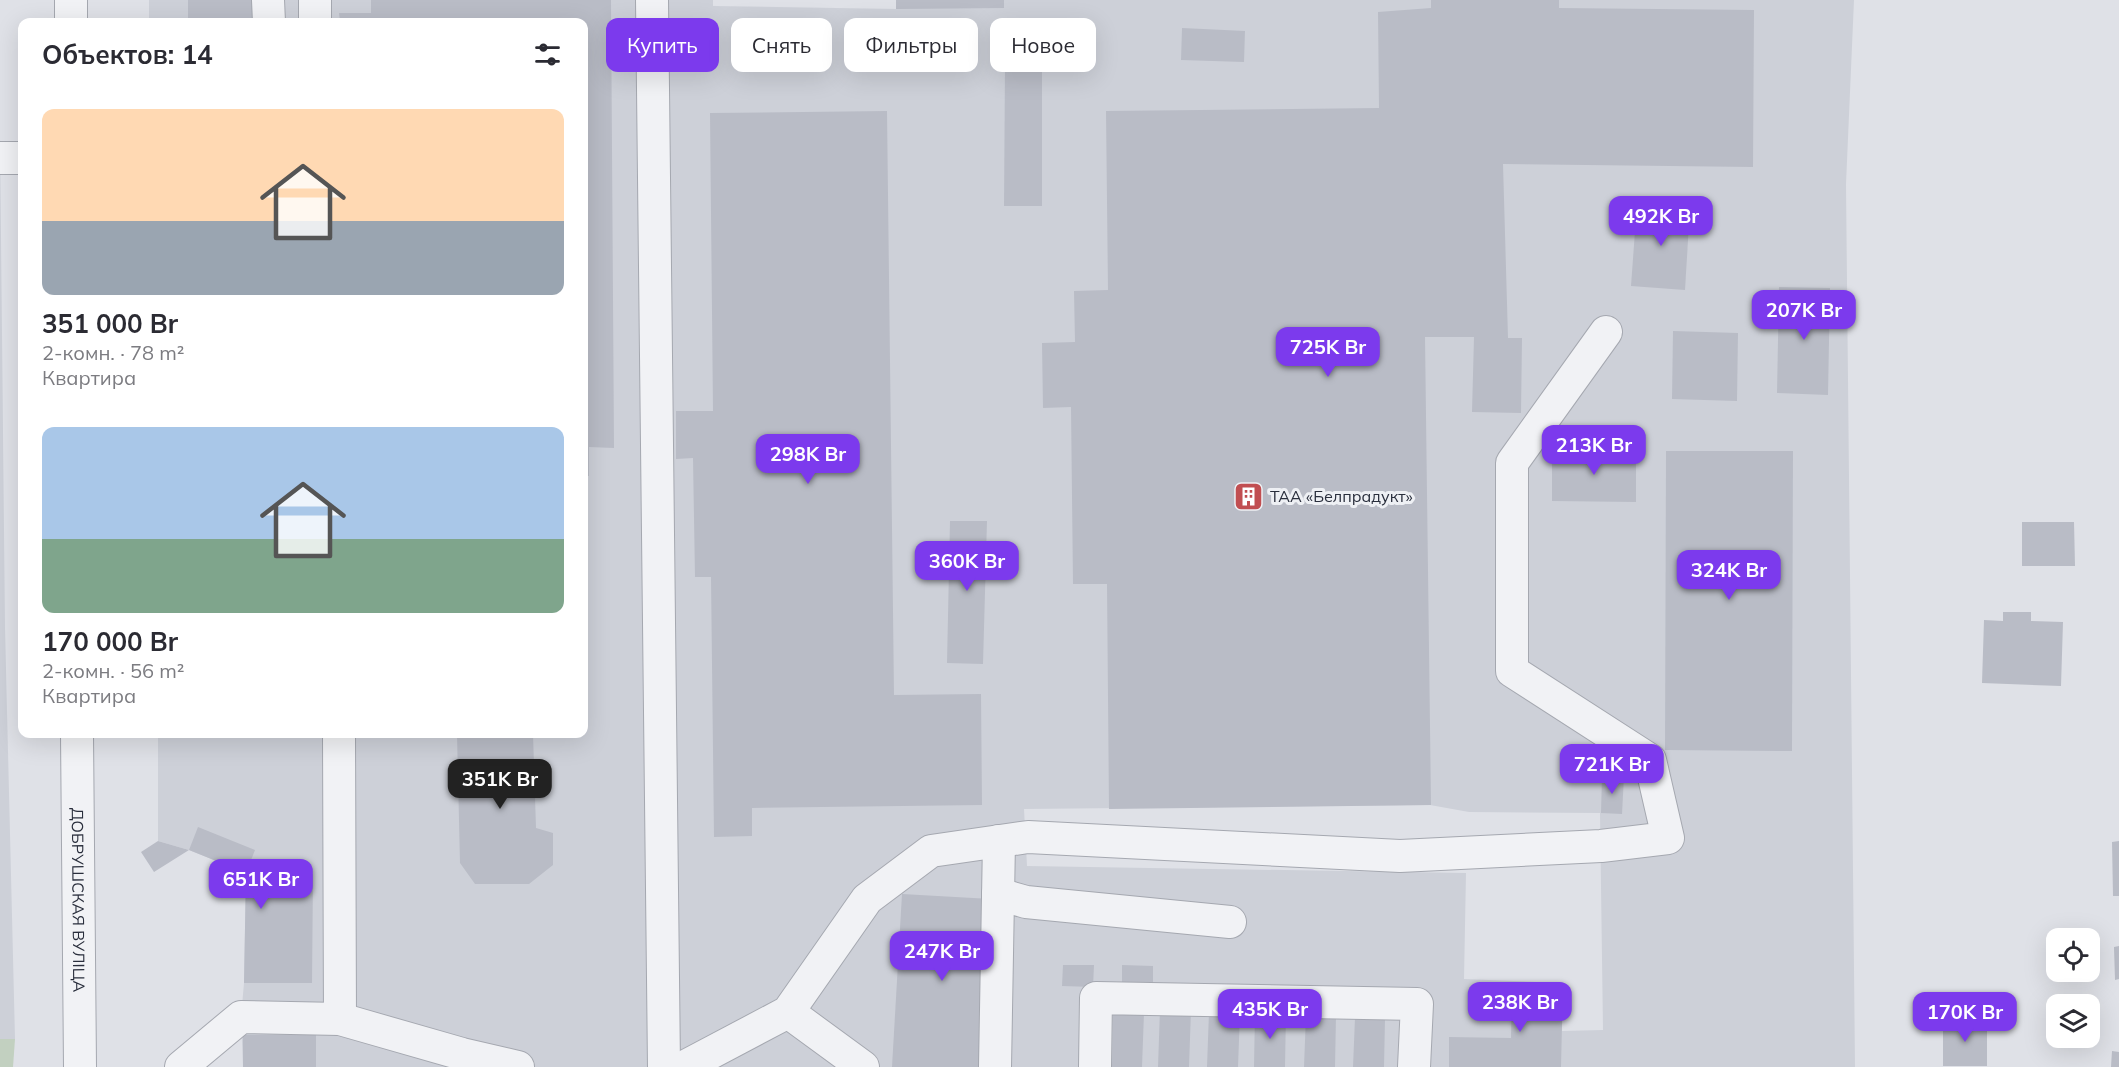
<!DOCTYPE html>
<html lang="ru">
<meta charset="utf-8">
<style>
body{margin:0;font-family:Mulish,sans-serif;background:#f2f2f3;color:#2b2b33;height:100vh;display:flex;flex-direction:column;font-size:22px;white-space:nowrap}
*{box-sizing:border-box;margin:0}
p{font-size:20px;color:#7c7c81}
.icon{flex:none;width:33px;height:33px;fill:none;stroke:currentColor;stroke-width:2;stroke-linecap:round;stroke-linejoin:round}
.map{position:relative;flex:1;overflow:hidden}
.sheet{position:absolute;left:18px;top:18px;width:570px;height:720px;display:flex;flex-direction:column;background:#fff;border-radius:12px;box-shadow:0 6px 24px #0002}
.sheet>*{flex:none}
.top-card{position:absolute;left:606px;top:18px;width:570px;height:54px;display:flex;gap:12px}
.buttons{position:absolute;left:2046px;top:928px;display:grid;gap:12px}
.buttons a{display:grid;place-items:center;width:54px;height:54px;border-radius:12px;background:#fff;box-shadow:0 6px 24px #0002;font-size:30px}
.price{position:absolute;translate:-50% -51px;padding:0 14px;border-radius:12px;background:#7c3aed;color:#fff;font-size:20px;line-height:39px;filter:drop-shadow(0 2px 3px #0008)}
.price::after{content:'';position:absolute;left:50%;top:36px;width:18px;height:14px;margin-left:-9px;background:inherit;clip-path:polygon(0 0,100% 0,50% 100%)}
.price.active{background:#222;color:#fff}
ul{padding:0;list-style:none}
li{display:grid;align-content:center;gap:12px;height:318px;padding:0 24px}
li span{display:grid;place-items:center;height:186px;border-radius:12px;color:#555}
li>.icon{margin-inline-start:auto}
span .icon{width:108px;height:108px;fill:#fffc;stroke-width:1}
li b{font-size:26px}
h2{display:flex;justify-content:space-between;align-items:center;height:72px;padding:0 24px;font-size:26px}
.pill{padding:0 21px;border-radius:12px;background:#fff;box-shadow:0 6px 24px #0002;font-size:21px;line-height:54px}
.pill.active{background:#7c3aed;color:#fff}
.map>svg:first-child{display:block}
.built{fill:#cdd0d8;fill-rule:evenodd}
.green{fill:#c2d0c0}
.building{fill:#b9bcc6}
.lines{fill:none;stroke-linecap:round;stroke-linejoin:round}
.minor-casing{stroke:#a5a8b0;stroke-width:34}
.minor{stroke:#f1f2f5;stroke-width:32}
.labels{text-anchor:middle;stroke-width:6;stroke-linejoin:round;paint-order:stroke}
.poi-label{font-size:16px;fill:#292e3c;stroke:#eef0f4;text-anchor:start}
.street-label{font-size:16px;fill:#292e3c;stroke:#eef0f4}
</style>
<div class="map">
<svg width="2119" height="1067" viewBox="0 0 2119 1067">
<rect width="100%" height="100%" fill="#dfe1e7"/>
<g class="built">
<path d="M149,0H713V6L896,9V0H1854L1846,184L1855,1067H243L241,1017L244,983L246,873L189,850L158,841V734H584V22H149ZM1430,805L1469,812L1600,813L1603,1030L1562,1031L1563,983L1464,979L1466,873L1027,866L1024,809Z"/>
<path d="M0,138L5,628L15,1039H0Z"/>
</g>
<path class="green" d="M0,1039H15L13,1067H0Z"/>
<g class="building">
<path d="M188,0H257L258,22H188Z"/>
<path d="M371,0H611L614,448L589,447V476H584V22H340L339,13H371Z"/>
<path d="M896,0H1004V8L896,9Z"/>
<path d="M1431,0H1559V8L1754,10L1753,167L1503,164L1508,338H1522L1521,413L1472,412L1474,337H1425L1431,805L1109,809L1107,584H1073L1071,407L1043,408L1042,343L1075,342L1074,291L1108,290L1106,111L1379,108L1378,12L1431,8Z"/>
<path d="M1182,28L1245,31L1244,62L1181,60Z"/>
<path d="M1005,64H1042V206H1004Z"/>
<path d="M887,111L894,695L981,694L982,805L752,808V836L714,837L711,577H695L693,458L676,459V411H713L710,113Z"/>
<path d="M1637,204L1690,207L1685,290L1631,286Z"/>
<path d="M1779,287L1830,288L1828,395L1777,393Z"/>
<path d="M1673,331L1738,333L1737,401L1672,399Z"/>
<path d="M1552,449L1636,450V502L1552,501Z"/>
<path d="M1666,451H1793L1792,751L1665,750Z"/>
<path d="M950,521H987L983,664L947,663Z"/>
<path d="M2022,522H2074L2075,566H2022Z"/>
<path d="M2003,612H2031V621L2063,622L2061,686L1982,683L1984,620L2003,621Z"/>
<path d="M457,734H533L536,828L553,833V865L529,884H475L460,863Z"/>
<path d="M1602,776H1624L1622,814L1601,813Z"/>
<path d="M198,827L255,850L246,873L313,874L312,983H244L246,873L189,850L154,872L141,852L158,841L189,850Z"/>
<path d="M2119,841V896H2113L2112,842Z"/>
<path d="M902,894L991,899L982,1067H892Z"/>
<path d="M2119,946V979L2115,980L2114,947Z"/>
<path d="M1063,965H1094L1093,987L1062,986Z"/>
<path d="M1122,965L1153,966V987L1122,986Z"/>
<path d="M1512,982L1563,983L1561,1067H1449V1037L1511,1038Z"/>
<path d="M1160,1009L1191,1010L1189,1067H1158Z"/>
<path d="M1113,1012L1144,1013L1142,1067H1112Z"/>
<path d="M1209,1012L1240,1013L1238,1067H1207Z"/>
<path d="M1255,1012L1286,1013L1285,1067H1254Z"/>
<path d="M1306,1015L1336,1016L1335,1067H1304Z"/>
<path d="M1355,1018L1385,1019L1384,1067H1353Z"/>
<rect x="1943" y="1020" width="44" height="46"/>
<rect x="243" y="1035" width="73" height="32"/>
<path d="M2112,1051L2119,1052V1067H2111Z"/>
</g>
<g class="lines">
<defs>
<g id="minor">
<path d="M71,0V22"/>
<path d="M268,0L269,22"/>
<path d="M315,0V22"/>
<path d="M652,0L664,1067"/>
<path d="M0,158H22"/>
<path id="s1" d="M77,734L80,1067"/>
<path d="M339,734L340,1019"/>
<path d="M998,894L1026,902L1230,922"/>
<path d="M788,1012L863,1067"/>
<path d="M181,1067L241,1017L340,1019L462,1054L518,1067"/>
<path d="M684,1067L788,1012L867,899L931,851L1028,837L1400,856L1601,846L1668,838L1650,760L1512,671V463L1606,332"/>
<path d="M995,1067L999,841"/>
<path d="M1095,1067L1096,998L1417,1004L1414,1067"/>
</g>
</defs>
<use href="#minor" class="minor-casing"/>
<use href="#minor" class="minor"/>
</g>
<defs>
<symbol id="building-square" viewBox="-11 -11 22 22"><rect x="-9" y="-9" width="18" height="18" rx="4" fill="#c14e51" stroke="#eef0f4"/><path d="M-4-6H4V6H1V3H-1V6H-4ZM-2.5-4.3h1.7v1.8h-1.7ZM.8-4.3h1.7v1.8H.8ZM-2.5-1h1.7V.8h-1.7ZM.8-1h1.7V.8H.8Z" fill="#fff"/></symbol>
</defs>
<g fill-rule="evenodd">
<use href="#building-square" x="1232" y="480" width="33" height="33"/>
</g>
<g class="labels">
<g class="poi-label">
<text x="1270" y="502">ТАА «Белпрадукт»</text>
</g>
<g class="street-label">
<text dy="6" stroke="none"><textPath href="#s1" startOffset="166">ДОБРУШСКАЯ ВУЛІЦА</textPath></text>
</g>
</g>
</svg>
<div class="buttons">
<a><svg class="icon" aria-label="locate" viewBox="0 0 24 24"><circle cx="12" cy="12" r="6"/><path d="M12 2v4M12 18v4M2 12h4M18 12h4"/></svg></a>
<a><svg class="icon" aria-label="layers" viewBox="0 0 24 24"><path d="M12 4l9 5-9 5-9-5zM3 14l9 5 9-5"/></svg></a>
</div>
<b class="price" style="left:1661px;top:247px">492K Br</b>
<b class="price" style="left:1804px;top:341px">207K Br</b>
<b class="price" style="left:1328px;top:378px">725K Br</b>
<b class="price" style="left:1594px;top:476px">213K Br</b>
<b class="price" style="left:808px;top:485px">298K Br</b>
<b class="price" style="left:967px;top:592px">360K Br</b>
<b class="price" style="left:1729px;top:601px">324K Br</b>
<b class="price" style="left:1612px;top:795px">721K Br</b>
<b class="price active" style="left:500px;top:810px">351K Br</b>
<b class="price" style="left:261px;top:910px">651K Br</b>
<b class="price" style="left:942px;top:982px">247K Br</b>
<b class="price" style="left:1520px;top:1033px">238K Br</b>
<b class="price" style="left:1270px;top:1040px">435K Br</b>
<b class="price" style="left:1965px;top:1043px">170K Br</b>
<div class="top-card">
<a class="pill active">Купить</a>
<a class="pill">Снять</a>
<a class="pill">Фильтры</a>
<a class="pill">Новое</a>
</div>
<section class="sheet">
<h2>Объектов: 14<svg class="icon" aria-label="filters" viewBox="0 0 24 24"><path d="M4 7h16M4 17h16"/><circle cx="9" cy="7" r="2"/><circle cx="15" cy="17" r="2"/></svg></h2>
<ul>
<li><span style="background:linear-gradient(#ffd9b3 60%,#9aa5b1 0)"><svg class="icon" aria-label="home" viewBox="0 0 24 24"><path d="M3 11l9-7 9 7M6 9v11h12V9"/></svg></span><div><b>351 000 Br</b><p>2-комн. · 78 m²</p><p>Квартира</p></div></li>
<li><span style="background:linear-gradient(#a9c7e8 60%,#7fa58c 0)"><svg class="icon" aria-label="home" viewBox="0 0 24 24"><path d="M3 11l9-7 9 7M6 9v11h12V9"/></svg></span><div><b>170 000 Br</b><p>2-комн. · 56 m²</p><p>Квартира</p></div></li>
</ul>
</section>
</div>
